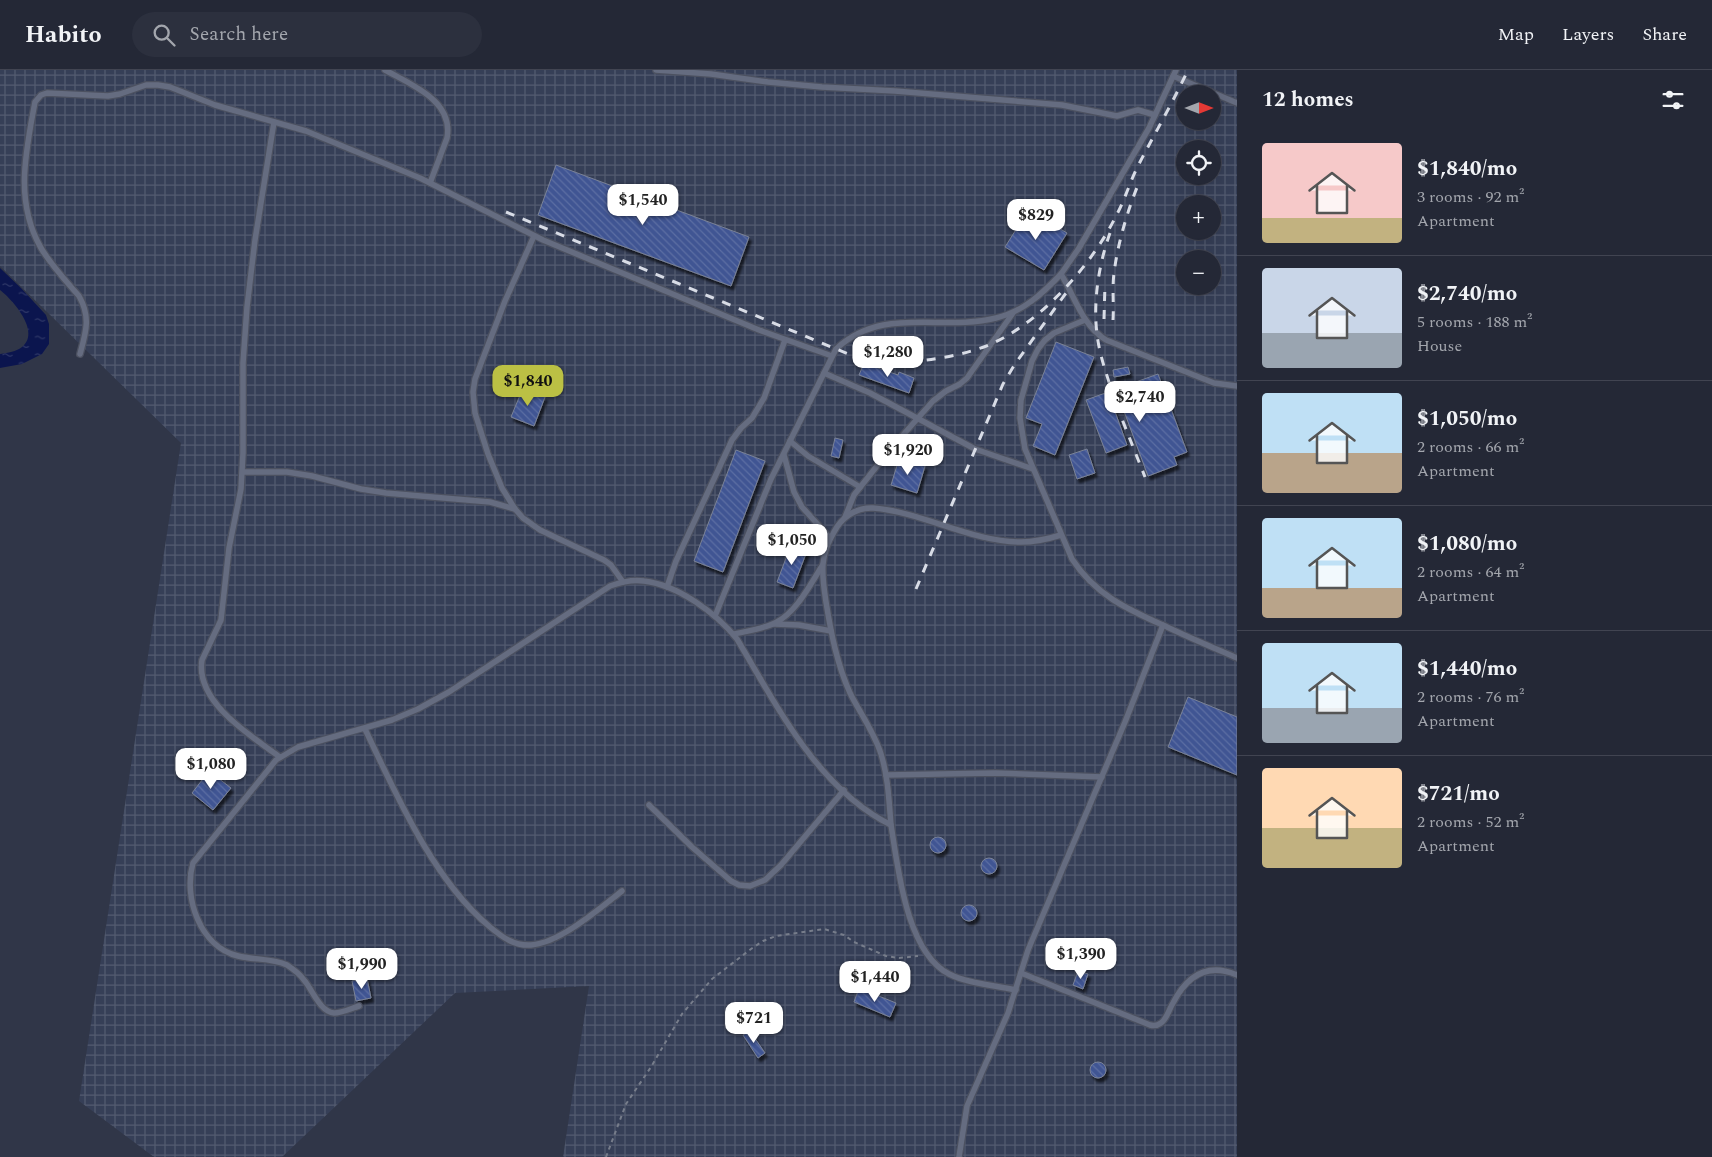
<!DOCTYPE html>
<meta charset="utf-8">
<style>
body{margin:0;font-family:Spectral,serif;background:#2c303e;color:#f1f3f6;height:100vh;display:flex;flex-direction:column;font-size:19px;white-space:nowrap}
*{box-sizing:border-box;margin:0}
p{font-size:16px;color:#a3a6ad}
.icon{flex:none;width:28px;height:28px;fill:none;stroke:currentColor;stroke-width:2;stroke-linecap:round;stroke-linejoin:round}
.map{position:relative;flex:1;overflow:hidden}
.panel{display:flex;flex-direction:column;background:#242836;width:475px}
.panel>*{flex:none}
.needle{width:32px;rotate:90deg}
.buttons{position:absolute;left:1176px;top:15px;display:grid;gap:10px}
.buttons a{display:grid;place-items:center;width:45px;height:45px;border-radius:50%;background:#242836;box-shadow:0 5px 20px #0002,0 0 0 1px #414451;font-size:25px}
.price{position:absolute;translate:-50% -42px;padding:0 11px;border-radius:10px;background:#fff;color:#222;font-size:16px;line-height:32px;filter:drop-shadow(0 1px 2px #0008)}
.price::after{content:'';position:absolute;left:50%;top:30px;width:15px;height:11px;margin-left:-8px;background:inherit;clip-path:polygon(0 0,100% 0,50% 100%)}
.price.active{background:#bbc044;color:#111}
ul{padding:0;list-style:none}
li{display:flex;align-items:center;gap:15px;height:125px;padding:0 25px}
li+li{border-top:1px solid #414451}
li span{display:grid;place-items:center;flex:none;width:140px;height:100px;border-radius:5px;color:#555}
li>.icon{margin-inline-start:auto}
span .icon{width:60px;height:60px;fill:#fffc;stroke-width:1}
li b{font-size:21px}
h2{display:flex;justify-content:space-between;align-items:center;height:60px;padding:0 25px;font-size:21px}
header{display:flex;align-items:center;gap:30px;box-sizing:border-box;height:70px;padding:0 25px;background:#242836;border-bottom:1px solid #414451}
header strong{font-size:24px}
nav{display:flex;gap:28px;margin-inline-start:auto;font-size:18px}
.search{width:350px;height:45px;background:#2c303e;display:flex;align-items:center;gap:12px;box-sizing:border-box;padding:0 18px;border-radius:28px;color:#a3a6ad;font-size:19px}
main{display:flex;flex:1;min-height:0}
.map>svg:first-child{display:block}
.industrial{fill:url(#industrial-grid);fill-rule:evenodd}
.water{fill:url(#water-ripples)}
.building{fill:url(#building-back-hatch);stroke:#7a8296;filter:url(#shadow)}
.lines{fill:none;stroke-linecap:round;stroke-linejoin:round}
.lane-casing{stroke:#4c5160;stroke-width:8}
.path{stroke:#777d8b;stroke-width:2;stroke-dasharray:4 4;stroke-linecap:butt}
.lane{stroke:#656c80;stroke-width:5.5}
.rail{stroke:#d8dce6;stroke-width:3;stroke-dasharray:9 9;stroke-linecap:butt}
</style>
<header>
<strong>Habito</strong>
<div class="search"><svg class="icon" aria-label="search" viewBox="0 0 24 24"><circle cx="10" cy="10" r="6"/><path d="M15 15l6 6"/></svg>Search here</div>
<nav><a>Map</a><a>Layers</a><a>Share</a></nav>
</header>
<main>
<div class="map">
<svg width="1237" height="1087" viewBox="0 0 1237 1087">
<defs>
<pattern id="industrial-grid" width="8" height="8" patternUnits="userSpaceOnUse" patternTransform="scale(1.25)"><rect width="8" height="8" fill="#363f57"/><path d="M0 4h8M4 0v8" fill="none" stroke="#535b70"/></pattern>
<pattern id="water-ripples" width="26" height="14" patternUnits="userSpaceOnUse" patternTransform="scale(1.25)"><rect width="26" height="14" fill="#0b154e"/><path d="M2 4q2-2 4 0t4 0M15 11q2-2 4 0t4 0" fill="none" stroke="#2f3868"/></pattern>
<pattern id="building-back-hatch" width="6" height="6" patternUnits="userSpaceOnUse" patternTransform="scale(1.25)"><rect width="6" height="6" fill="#405593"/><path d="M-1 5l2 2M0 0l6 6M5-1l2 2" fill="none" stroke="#5c6ea3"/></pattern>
<filter id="shadow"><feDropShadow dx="2.5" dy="4" stdDeviation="1" flood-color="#0009"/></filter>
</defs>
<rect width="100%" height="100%" fill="#303648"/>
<path class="industrial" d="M0,0H1237V1087H563L589,916L455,923L282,1087H154L79,1031L181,373L0,196ZM1185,24H1212V51H1185ZM1185,79H1212V106H1185ZM1185,134H1212V161H1185ZM1185,189H1212V216H1185Z"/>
<path class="water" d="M0,198L21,218L46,245L49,254V274L42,284L22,294L0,298V284C7,283 13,282 19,279C44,265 13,230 0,220Z"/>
<g class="building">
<path d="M556,95L749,167L731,216L538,145Z"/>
<path d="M1035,144L1067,163L1044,200L1005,177L1024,147L1031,151Z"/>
<path d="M1195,182L1211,189H1192Z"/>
<path d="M1056,272L1094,287L1055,385L1033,376L1042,354L1026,348Z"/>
<path d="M864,293L898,305L899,302L914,308L909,323L859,305Z"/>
<path d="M1128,297L1130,304L1114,307L1113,300Z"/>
<path d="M1158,304L1187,382L1174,387L1177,395L1148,406L1121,333L1113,336L1127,375L1106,383L1086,330Z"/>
<path d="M523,318L545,327L534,356L511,347Z"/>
<path d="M835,368L843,370L839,388L831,386Z"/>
<path d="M1087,379L1095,403L1077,409L1069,385Z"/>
<path d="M736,380L765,391L723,502L694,491Z"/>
<path d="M899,389L925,396L917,423L891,415Z"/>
<path d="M791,475L807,481L793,518L777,512Z"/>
<path d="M1188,627L1237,647V705L1168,677Z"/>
<path d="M209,701L231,718L213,740L192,723Z"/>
<circle cx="938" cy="775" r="8"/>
<circle cx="989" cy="796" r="8"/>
<circle cx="969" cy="843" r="8"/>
<path d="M1078,901L1088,904L1083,919L1073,915Z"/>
<path d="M367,908L371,928L356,931L352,911Z"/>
<path d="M859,918L896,933L890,947L854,932Z"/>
<path d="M750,961L765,983L758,988L743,965Z"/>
<circle cx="1098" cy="1000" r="8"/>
</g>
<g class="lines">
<defs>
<g id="lane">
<path d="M385,0C412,15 454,31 447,68L430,113"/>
<path d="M656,0L711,4L768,12L822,17L895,21L1062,35L1117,46L1138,40L1155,45"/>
<path d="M1176,0L1149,58L1079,178L1061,204C1075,227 1082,255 1106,270L1214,313L1237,316"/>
<path d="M1173,6L1237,33"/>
<path d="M274,52L255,170L247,237L243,293V383L241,419L229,478L221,550L202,590C195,632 251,666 280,687"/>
<path d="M1085,250L1054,263L1045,270L1038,279L1032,291L1021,330L1020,348L1025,379L1072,489C1096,526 1129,540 1167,557C1190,568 1214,578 1237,588"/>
<path d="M80,284C86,262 91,247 79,226C66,211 51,195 41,178C14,131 26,81 35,32L41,25L47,23L108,26L120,24L146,15H158L170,17L215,35L306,61L420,108L543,170L759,260L832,286"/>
<path d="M824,303L870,323L975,379L1033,399"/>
<path d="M790,371L808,386L860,417"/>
<path d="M784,385L794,422L802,437L830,468"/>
<path d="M243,402H287L312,406L361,419L386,423L490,432L515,439L523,448L540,460L604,490L611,495L623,512"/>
<path d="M515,439L502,418L488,384L475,343L473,322L475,309L505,231L534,166"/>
<path d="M845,447L854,425L888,382L933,331L946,321L960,314L967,308L1013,243"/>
<path d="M667,517L676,491L732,370L741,358L752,348L764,328L785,270"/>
<path d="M715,546L771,409L836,279C883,235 941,262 996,248C1023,242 1043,223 1061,204"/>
<path d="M775,554L799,555L831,561"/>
<path d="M734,564C747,561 763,559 775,553C796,543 810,515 822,496"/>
<path d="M365,659C396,724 433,810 490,857C502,867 514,876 531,875C560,873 599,839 622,821"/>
<path d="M886,705L995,703L1102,707"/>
<path d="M649,735L692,777L731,811L739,815L750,816L765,810L781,795L844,720"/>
<path d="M891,755C889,731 888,706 881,684C874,662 860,643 850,623C837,594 831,563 826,532C824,519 822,507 823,494C824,483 828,472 834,462C841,448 856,437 873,438C923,442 971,472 1021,472C1035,472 1048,469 1061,465"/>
<path d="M1021,903L1150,955C1154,956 1157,956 1161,953C1167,949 1169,939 1173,933C1187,906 1207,892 1237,905"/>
<path d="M359,936C352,938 342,943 334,943C320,942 312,919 304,910C300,904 293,899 287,895C272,888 254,890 238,886C200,877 183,827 193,793L276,690L298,677L392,650L418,639L449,622L610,516C621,512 633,509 644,511C678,515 716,543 737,569C777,636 818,719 891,755C898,797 906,882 949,904C969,914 995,915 1016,920"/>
<path d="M959,1087L967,1036L1008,943L1028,880L1125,652L1163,555"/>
</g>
</defs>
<use href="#lane" class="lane-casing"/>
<path class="path" d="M606,1087L626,1034L651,997L682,944L712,909L751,879L763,871L776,866L824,859L844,865L854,872L886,886L899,888L918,886"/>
<use href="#lane" class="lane"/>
<g class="rail">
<path d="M506,142L853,286C869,288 886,293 902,292C929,291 966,285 991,274C1041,252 1092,195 1116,146C1125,130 1130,111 1139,94C1155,63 1173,32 1188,0"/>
<path d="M1110,163C1097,199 1091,244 1100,281C1103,295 1108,308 1112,322"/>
<path d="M1104,249L1105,214"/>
<path d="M1113,250C1114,235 1112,219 1114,203C1118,172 1128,139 1140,110"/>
<path d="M1116,334L1145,407"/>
<path d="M916,519L1003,314L1015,294L1066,223"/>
</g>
</g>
</svg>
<div class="buttons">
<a><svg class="needle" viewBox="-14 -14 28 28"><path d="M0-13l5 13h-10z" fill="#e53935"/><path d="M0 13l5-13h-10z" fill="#a3a6ad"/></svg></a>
<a><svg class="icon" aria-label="locate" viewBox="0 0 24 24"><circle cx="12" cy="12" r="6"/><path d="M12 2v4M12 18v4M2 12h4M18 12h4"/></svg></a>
<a>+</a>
<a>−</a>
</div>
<b class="price" style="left:643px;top:156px">$1,540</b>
<b class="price" style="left:1036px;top:171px">$829</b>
<b class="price" style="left:888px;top:308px">$1,280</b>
<b class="price active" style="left:528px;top:337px">$1,840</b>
<b class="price" style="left:1140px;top:353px">$2,740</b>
<b class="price" style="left:908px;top:406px">$1,920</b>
<b class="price" style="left:792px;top:496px">$1,050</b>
<b class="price" style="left:211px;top:720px">$1,080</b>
<b class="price" style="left:1081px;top:910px">$1,390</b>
<b class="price" style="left:362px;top:920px">$1,990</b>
<b class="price" style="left:875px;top:933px">$1,440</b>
<b class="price" style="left:754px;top:974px">$721</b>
</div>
<section class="panel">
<h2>12 homes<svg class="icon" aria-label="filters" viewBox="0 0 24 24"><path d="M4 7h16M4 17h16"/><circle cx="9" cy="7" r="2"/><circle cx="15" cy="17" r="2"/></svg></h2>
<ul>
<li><span style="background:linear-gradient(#f6c9c9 75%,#c2b280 0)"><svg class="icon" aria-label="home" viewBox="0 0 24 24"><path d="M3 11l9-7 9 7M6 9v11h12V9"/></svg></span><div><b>$1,840/mo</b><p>3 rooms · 92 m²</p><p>Apartment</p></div></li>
<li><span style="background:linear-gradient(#c9d6e8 65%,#9aa5b1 0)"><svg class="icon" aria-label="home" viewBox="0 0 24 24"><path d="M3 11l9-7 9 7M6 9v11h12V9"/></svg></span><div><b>$2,740/mo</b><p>5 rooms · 188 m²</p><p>House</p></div></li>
<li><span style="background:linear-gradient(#bfe0f5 60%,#b9a48a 0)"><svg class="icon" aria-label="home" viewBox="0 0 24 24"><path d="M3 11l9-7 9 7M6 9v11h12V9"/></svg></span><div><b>$1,050/mo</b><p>2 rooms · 66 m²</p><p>Apartment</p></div></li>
<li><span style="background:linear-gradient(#bfe0f5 70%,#b9a48a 0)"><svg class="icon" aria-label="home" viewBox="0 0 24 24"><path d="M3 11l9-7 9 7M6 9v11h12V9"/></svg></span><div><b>$1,080/mo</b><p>2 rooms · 64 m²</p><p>Apartment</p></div></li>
<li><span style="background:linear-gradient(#bfe0f5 65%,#9aa5b1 0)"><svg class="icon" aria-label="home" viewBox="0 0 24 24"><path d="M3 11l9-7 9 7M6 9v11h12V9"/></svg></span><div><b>$1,440/mo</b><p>2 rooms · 76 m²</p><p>Apartment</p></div></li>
<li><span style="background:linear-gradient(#ffd9b3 60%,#c2b280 0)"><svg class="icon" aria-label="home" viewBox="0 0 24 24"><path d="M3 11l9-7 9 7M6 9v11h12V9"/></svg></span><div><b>$721/mo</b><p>2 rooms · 52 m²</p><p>Apartment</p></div></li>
</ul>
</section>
</main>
